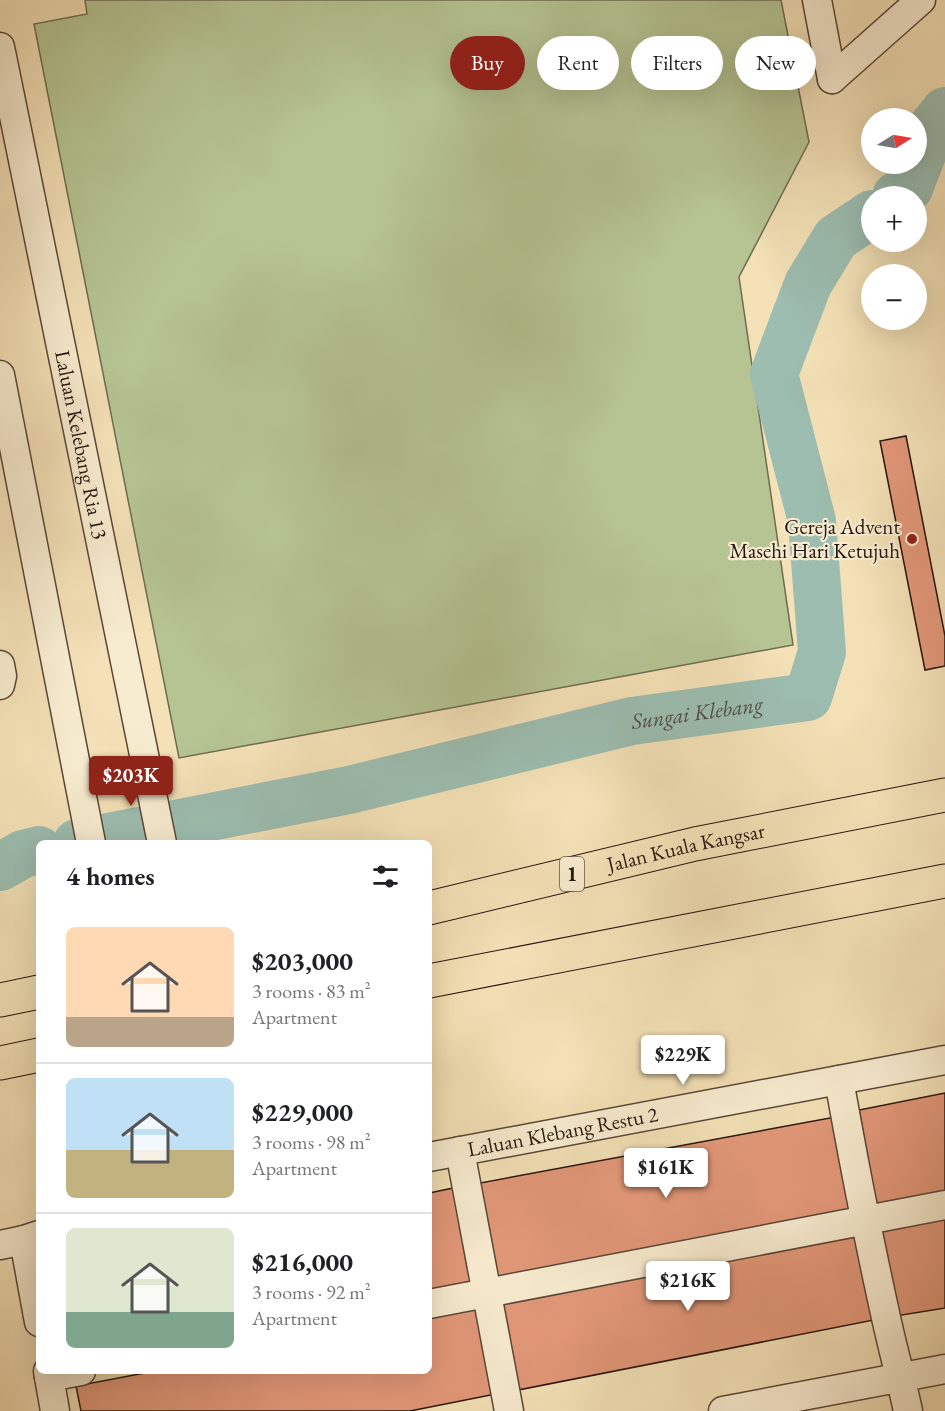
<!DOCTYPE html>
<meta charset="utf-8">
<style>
body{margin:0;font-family:"EB Garamond",serif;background:#f6f6f6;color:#202124;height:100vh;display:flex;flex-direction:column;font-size:22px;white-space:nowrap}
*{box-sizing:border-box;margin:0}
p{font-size:20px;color:#757577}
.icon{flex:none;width:33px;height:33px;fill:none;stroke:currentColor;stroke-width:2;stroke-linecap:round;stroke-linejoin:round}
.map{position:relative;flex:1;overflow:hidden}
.sheet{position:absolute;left:36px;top:840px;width:396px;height:534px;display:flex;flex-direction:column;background:#fff;border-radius:9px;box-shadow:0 6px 24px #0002}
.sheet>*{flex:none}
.guide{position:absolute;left:450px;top:36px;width:405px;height:54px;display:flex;gap:12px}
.needle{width:39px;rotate:79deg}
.controls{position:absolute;left:861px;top:108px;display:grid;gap:12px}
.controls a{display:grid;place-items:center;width:66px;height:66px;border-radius:50%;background:#fff;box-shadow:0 6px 24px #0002;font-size:30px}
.price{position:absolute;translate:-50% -51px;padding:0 14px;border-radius:6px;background:#fff;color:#222;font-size:20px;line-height:39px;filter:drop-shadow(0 2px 3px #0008)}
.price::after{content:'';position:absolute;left:50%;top:36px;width:18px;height:14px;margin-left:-9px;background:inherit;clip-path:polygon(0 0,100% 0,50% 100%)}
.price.selected{background:#8f2418;color:#fff}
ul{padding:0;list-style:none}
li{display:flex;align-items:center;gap:18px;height:150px;padding:0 30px}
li+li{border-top:2px solid #e0e0e0}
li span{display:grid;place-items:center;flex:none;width:168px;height:120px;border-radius:9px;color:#555}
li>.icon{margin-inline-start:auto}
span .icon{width:72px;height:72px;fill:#fffc;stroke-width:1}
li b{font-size:26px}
h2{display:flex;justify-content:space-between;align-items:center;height:72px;padding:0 30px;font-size:26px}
.pill{padding:0 21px;border-radius:27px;background:#fff;box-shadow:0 6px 24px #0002;font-size:21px;line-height:54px}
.pill.selected{background:#8f2418;color:#fff}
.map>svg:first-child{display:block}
.green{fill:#b6c493;stroke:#6e6c50;stroke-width:1.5}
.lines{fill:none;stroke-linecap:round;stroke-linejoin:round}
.river{stroke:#9cbdb0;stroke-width:48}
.building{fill:#e29879;stroke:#26140d;stroke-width:1.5}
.minor-casing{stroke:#5a4738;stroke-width:31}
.highway-casing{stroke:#26140d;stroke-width:35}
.minor{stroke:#f8ecd0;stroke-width:28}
.highway{stroke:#f4e1b7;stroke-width:33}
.poi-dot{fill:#8f2418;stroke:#f8ecd0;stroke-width:2}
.labels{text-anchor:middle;stroke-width:4.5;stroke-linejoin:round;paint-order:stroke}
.shield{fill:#f8ecd0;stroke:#655548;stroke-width:1.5}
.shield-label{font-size:20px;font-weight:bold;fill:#26140d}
.street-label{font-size:21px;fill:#26140d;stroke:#f8ecd0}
.poi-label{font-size:21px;fill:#26140d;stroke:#f8ecd0;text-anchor:end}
.water-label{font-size:22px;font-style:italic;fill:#4f4f46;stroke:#f8ecd0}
</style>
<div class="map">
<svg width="945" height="1411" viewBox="0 0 945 1411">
<rect width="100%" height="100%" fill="#f4e1b7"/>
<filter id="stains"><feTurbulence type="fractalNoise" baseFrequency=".00333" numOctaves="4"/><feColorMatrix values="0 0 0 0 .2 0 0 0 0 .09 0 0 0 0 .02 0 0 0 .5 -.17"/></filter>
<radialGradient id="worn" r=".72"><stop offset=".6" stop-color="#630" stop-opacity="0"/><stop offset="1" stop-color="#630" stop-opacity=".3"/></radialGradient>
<path class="green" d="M85,0H781L809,142L739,277L793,645L179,758L34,24L87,14Z"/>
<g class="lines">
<g class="river">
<path d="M896,196L909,188L933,126L945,111"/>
<path id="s1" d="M77,843L349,790L632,721L808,697L822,652L812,521L774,374L808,284L836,238L872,214"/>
<path d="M0,867L23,854L39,850"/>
</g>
</g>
<g class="building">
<path d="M906,436L945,636V666L925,670L880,441Z"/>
<path d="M945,1093V1196L877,1209L859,1110Z"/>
<path d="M835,1117L853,1214L498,1282L480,1183Z"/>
<path d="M458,1187L476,1286L429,1295V1193Z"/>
<path d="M945,1218V1308L896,1316L880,1231Z"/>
<path d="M857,1235L874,1320L518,1390L503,1304Z"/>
<path d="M480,1308L496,1394L410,1411H81L76,1386L155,1371H429V1318Z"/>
</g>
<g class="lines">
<defs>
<g id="minor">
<path d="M817,0L832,79"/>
<path id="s2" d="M0,47L162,843"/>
<path d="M832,79L921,0"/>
<path d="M0,375L91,843"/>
<path d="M0,665L2,676L0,685"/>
<path d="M839,1080C853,1158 868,1236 885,1313C892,1346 901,1378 908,1411"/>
<path d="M460,1151L509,1411"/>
<path id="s3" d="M429,1157L945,1060"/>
<path d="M24,1240L39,1322"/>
<path d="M0,1245L24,1240L39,1235"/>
<path d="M429,1304L945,1205"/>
<path d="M48,1371L55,1411"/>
<path d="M49,1377L81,1371"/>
<path d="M723,1411L945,1369"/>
</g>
<g id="highway">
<path id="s4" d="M429,908L695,844L945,795"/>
<path d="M429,981L945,881"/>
<path d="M0,1000L39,992"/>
<path d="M0,1063L39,1055"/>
</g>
</defs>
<use href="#minor" class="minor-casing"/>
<use href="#highway" class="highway-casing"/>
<use href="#minor" class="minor"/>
<use href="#highway" class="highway"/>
</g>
<circle class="poi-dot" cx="912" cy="539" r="6"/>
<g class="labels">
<rect class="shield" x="560" y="857" width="24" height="34" rx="4.5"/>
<g class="shield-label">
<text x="572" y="881">1</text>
</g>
<g class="street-label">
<text dy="7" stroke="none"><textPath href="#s2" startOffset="406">Laluan Kelebang Ria 13</textPath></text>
<text dy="7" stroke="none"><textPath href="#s4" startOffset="264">Jalan Kuala Kangsar</textPath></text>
<text dy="7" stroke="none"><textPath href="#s3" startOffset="136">Laluan Klebang Restu 2</textPath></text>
</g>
<g class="poi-label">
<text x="900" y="534">Gereja Advent<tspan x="900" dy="24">Masehi Hari Ketujuh</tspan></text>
</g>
<g class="water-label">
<text dy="8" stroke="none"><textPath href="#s1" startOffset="634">Sungai Klebang</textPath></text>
</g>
</g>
<rect width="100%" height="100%" filter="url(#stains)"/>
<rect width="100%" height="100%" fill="url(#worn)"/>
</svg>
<div class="controls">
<a><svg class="needle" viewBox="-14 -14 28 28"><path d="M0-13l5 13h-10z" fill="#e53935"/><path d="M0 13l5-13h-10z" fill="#757577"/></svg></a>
<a>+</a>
<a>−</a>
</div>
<b class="price selected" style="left:131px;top:807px">$203K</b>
<b class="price" style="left:683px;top:1086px">$229K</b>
<b class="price" style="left:666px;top:1199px">$161K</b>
<b class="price" style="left:688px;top:1312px">$216K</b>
<div class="guide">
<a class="pill selected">Buy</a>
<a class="pill">Rent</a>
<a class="pill">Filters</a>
<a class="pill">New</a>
</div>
<section class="sheet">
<h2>4 homes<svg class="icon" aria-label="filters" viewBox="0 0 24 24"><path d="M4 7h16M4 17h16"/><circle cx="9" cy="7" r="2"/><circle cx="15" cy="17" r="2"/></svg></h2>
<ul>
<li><span style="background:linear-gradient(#ffd9b3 75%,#b9a48a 0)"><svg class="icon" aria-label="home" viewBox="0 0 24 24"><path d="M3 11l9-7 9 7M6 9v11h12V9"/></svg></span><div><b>$203,000</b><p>3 rooms · 83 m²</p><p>Apartment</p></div></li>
<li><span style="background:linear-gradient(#bfe0f5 60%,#c2b280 0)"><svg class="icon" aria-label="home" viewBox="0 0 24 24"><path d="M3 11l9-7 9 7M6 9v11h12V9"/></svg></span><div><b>$229,000</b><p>3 rooms · 98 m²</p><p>Apartment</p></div></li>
<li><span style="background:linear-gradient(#dfe7d0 70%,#7fa58c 0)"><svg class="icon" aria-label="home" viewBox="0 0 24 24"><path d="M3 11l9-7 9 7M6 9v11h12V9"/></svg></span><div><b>$216,000</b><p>3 rooms · 92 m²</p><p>Apartment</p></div></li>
</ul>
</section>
</div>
